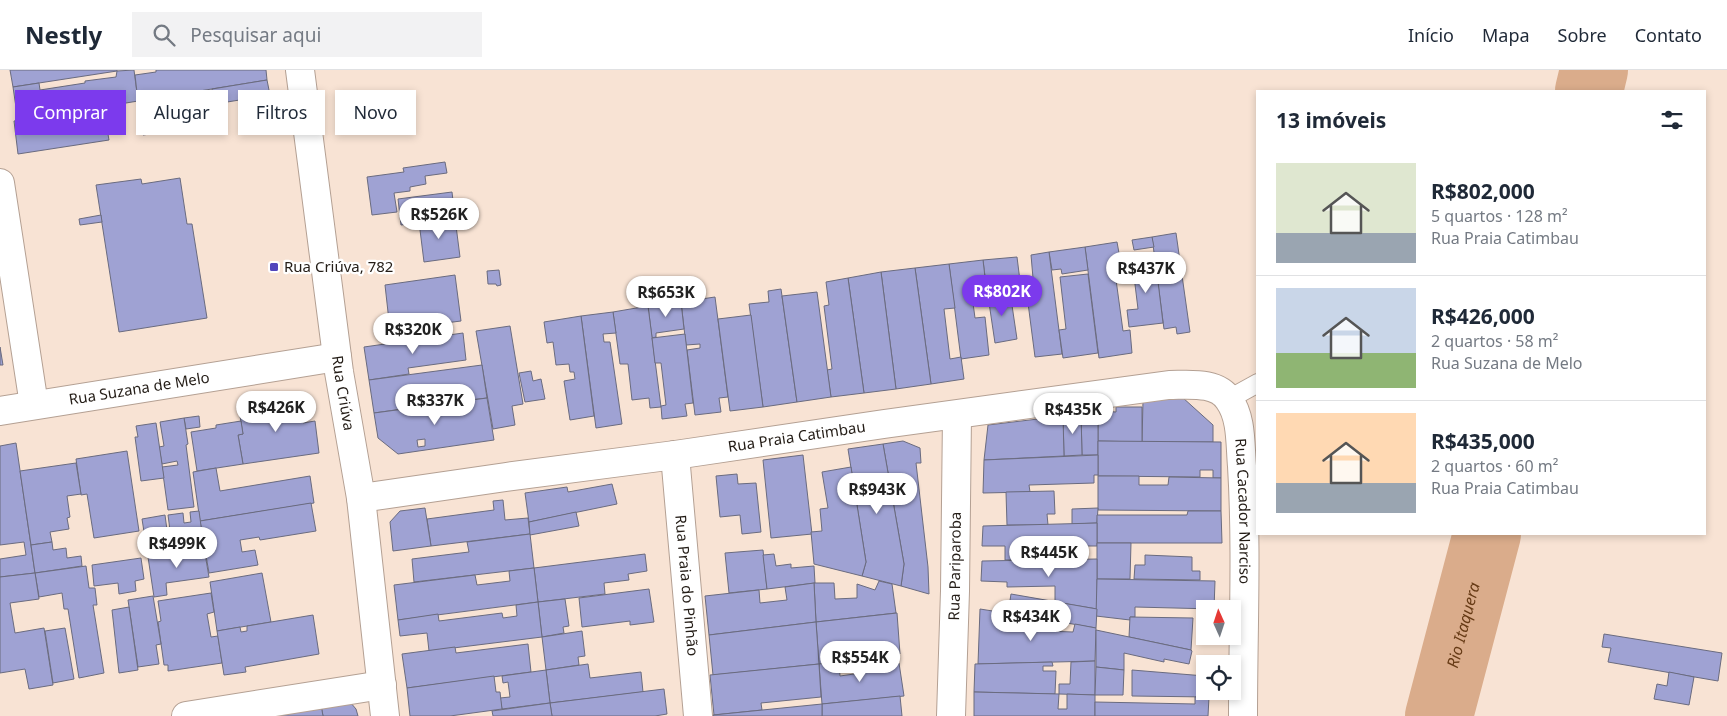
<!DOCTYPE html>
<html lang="pt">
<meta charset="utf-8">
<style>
body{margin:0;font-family:"Noto Sans",sans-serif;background:#f2f2f3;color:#1f2937;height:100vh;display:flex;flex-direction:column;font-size:19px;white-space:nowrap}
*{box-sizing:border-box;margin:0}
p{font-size:16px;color:#747a83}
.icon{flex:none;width:28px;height:28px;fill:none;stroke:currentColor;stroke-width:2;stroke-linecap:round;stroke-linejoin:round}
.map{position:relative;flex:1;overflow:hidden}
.panel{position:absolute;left:1256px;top:20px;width:450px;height:445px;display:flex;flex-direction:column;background:#fff;border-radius:0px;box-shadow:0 2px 8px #0003}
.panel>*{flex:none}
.top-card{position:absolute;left:15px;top:20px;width:475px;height:45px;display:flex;gap:10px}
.needle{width:32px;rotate:357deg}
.fabs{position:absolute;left:1196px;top:530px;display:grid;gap:10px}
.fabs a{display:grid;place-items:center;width:45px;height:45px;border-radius:0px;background:#fff;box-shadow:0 2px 8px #0003;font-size:25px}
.price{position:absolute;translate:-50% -42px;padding:0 11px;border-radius:18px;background:#fff;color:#222;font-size:16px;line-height:32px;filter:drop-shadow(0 1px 2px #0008)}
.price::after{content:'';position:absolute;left:50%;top:30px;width:15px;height:11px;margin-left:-8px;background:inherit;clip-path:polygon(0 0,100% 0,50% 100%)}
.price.selected{background:#7c3aed;color:#fff}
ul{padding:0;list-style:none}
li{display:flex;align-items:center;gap:15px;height:125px;padding:0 20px}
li+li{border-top:1px solid #e0e1e3}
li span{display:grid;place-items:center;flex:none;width:140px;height:100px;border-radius:0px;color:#555}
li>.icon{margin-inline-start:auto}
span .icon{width:60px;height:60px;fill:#fffc;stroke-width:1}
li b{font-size:21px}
h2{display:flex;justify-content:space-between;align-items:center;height:60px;padding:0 20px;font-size:21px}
.tag{padding:0 18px;border-radius:0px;background:#fff;box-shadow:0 2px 8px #0003;font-size:18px;line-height:45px}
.tag.selected{background:#7c3aed;color:#fff}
header{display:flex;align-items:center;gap:30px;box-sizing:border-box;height:70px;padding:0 25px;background:#fff;border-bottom:1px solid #e0e1e3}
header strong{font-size:24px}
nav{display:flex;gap:28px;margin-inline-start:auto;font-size:18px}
.search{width:350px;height:45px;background:#f2f2f3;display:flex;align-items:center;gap:12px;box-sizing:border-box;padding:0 18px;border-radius:0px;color:#747a83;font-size:19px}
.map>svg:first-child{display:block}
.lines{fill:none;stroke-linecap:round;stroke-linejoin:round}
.river{stroke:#daac8b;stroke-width:68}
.building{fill:#9fa2d3;stroke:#6a6b7f;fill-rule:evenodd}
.lane-casing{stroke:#b4a093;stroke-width:20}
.street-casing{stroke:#b4a093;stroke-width:30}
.lane{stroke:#fff;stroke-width:18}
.street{stroke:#fff;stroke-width:28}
.poi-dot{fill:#5145bc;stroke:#fff;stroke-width:2}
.labels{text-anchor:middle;stroke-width:4.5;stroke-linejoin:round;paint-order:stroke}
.poi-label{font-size:15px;fill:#241d17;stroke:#fff;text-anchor:start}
.street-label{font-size:15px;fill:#241d17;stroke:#fff}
.water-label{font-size:16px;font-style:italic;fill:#673b16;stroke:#fff}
</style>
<header>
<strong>Nestly</strong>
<div class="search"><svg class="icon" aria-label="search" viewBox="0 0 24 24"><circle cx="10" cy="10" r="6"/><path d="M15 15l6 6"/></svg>Pesquisar aqui</div>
<nav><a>Início</a><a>Mapa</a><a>Sobre</a><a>Contato</a></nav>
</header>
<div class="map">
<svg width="1727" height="646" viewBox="0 0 1727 646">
<rect width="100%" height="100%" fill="#f8e3d4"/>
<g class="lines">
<g class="river">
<path d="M1589,21L1594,0"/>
<path id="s1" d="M1439,646L1487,464"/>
</g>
</g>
<g class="building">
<path d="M10,0H117V1L13,17Z"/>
<path d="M134,0L138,31L18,51L13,17L39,13L40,20L85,13V11L116,7L117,1Z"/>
<path d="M156,0H266L267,10L138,31L135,5L156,2Z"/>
<path d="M267,10L270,25L215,34V29H213L212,19Z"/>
<path d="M215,29L219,54L143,65L138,31L146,30L147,36L175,32V36Z"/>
<path d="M103,36L109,70L18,84L14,51Z"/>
<path d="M445,92L447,103L425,106L426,114L410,117V121L394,123L397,142L372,145L367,107L404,102L403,98Z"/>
<path d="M180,108L187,154H192L207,248L119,262L96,115L141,109L142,114Z"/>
<path d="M452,122L455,148L401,155L398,129Z"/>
<path d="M101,145L102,152L80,155L79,149Z"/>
<path d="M455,148L460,187L424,192L419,152Z"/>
<path d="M1176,163L1190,262L1177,264L1176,257L1164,259L1152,167Z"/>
<path d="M1152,167L1154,177L1134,180L1132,170Z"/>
<path d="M1117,172L1121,194L1114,195L1123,261L1130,260L1132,283L1099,288L1085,177Z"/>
<path d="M1085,177L1088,200L1062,204L1061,199L1052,200L1049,182Z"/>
<path d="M1049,182L1062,284L1035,287L1028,233L1023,234L1020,210L1033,208L1031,185Z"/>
<path d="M1017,187L1020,211L997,214L998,222L987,223L983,190Z"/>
<path d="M1155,187L1163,253L1129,257L1127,240L1138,239L1132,190Z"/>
<path d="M983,190L986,216L971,218L975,248L985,247L989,285L961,289L949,194Z"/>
<path d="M949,194L955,238L944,239L950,289L961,287L964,309L931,314L915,198Z"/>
<path d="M915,198L931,314L896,319L881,202Z"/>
<path d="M499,200L501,215L497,216L496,214H488L487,201Z"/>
<path d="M881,202L896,319L864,323L848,208Z"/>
<path d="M1088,204L1098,283L1063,288L1059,260L1066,259L1060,207Z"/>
<path d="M455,205L461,251L390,260L385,215Z"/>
<path d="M848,208L864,323L831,327L827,300L832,299L824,236L829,235L826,212Z"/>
<path d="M781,219L797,332L763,337L749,234L769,232L768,221Z"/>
<path d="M817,222L831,327L797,332L782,226Z"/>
<path d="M1010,222L1017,269L995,273L988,226Z"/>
<path d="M715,227L728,327L719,328L721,342L695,345L687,280L700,278V274L686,275L681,232Z"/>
<path d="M681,232L684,259L656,263V267L652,268L648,236Z"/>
<path d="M648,236L661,337L650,338L649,328L632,330L628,294H620L613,242Z"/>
<path d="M613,242L616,263L603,264L604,272H610L622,354L596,358L581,246Z"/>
<path d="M751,245L763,337L730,341L718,249Z"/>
<path d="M581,246L594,346L570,350L564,311L575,309L574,302H570L569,294L556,295L553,272L547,273L544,252Z"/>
<path d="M510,256L523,334L512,336L515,355L493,359L476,261Z"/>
<path d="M463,263L466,290L408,298L409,304L369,310L364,277Z"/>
<path d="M685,264L693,333L685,334L687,346L662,349L661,336L666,335L661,293H655L652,268Z"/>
<path d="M0,277L3,295H0Z"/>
<path d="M482,295L487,328L444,333L443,328L416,331V337L374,343L369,310Z"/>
<path d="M531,301L533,311L541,309L545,329L525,332L519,303Z"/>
<path d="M1182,327L1213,355V372H1142L1143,331Z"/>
<path d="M487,328L494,370L398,384L378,368L374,343ZM425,369V376L418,377L417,370Z"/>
<path d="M295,332H300L303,353L315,351L319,383L243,394L238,365L243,364L239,340Z"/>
<path d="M1116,337H1142V372L1098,371V341L1116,342Z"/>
<path d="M1098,341V385H1082L1081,343Z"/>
<path d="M1081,343L1082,385L1064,386L1063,346Z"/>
<path d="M199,346L200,357L186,359L184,348Z"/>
<path d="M1063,346L1064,386L984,390L988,355Z"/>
<path d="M184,348L188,374L186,375L194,437L168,440L162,397L178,395L177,391L162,394L159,377L164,376L160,352Z"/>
<path d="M241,351L243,364L238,365L243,394L197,401L191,362L216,358V355Z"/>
<path d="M156,353L164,408L141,411L135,367H138L136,356Z"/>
<path d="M903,371L920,378L921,393H916L928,497L929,524L901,516L904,494L883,374Z"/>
<path d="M1098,371L1221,372V408H1213V400H1200V407L1098,406Z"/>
<path d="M16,373L35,503L0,507V489L26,485L24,472L0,475V376Z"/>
<path d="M883,374L904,494L901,516L862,506L866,492L848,379Z"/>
<path d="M127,381L139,461L94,468L87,424L81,425L76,389Z"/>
<path d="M803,385L812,464L771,468L763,390Z"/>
<path d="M1098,385V405H1094V413L1029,415L1030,422L983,423L984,390Z"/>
<path d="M76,393L81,424L67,426L70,447L67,448L69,459L50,462L52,472L31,475L20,401Z"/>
<path d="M851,397L866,492L862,506L814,494L811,462L822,461L820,439L828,438L822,402Z"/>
<path d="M216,398L220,421L310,406L314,433L200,451L193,402Z"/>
<path d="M737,404L738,414L756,413L761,462L742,464L740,445L720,447L716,406Z"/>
<path d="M1098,406H1139V415H1168L1169,407L1221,408V441L1098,440Z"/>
<path d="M612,414L617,434L529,452L525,423L567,417L568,422Z"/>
<path d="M1054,421L1055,444H1047L1048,455H1007L1006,422Z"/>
<path d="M503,430L505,450L528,448L530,464L431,476L427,449L494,440L493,431Z"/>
<path d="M311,433L316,461L260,470L259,467L240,470L242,482L255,480L258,495L209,503L200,451Z"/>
<path d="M425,438L431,476L393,481L390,452L400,441Z"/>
<path d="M1098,438L1097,453L1072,454V439Z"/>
<path d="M199,441L204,478L173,483L168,445L183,443L184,453L191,452L190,442Z"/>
<path d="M1188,441H1221L1222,473H1097V445H1187Z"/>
<path d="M576,442L579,456L530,465L529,452Z"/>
<path d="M165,445L170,483L148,487L142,449Z"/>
<path d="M1097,453V476H1079V489L1005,490V476H982L983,456Z"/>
<path d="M530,464L534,498L414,512L412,489L469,482L467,472Z"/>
<path d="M52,472L53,480L66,478L67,488L81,486L82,496L35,503L31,475Z"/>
<path d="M1097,473H1131L1130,509H1097Z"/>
<path d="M204,478L209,507L166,513L167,525L154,527L148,487Z"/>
<path d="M763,480L767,519L729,523L725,483Z"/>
<path d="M645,484L647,501L628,504L629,510L604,513L605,524L538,532L534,498Z"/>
<path d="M774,484L776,496L791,494V498L814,496L815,513L767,519L763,485Z"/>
<path d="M1145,485L1192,487V501H1200V510L1134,509L1135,495H1145Z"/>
<path d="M141,488L144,509L135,511L136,521L119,524L118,513L94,516L92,495Z"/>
<path d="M1097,489V539L1055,532V516L1007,517V512L981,511L982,491Z"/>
<path d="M86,496L89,518H95L97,535H93L104,603L79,608L68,539H64L62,523L39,527L35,503Z"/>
<path d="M534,498L538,532L398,550L394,515L475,505L477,515L510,511L509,501Z"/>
<path d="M35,503L39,529L10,533L15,563L44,558L53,615L29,619L25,599L0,603V507Z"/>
<path d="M262,503L271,552L217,561L210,512Z"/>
<path d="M1097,509L1215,511L1214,539L1135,537V547H1130V550L1096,546Z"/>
<path d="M879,511L892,514L896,543L816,552L814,513H834L835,529L857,528V514L875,520Z"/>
<path d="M814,513L816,552L709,565L705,526L759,520L760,533L787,530L785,517Z"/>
<path d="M649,519L654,552L630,555V551L582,557L579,528Z"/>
<path d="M211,523L214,542L207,544L211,567L218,566L222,593L168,601V595H164L158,552L161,551L158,531Z"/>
<path d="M1011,524L1097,539L1096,558L1008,543Z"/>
<path d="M153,526L161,574L156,575L159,594L138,597L128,530Z"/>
<path d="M565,529L569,556L563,557L564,563L542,567L538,532Z"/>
<path d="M538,532L542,567L429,581L427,563L400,566L398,550L438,544L439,551L502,543L503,548L517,546L516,535Z"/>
<path d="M129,537L138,600L119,603L112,540Z"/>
<path d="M980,539L1018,545L1017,560L1073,562L1075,554L1096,558L1095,591L978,594Z"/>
<path d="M897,543L900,584L819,594L816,552Z"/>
<path d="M313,545L319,584L245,597L246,602L224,605L217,561L240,557L241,562L247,561V556Z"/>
<path d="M1130,547L1193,548L1191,580L1129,567Z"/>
<path d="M816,552L819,594L713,605L709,565Z"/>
<path d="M65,558L74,609L53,613L45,561Z"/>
<path d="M1096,560L1191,580L1192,581L1189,594L1164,589V592L1124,583V600L1096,597Z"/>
<path d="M582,561L585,586L578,587L579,595L546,600L542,567Z"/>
<path d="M1604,564L1722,583L1718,611L1608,592L1611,578L1602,577Z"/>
<path d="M528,574L531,602L407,618L402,584L455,577L456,583Z"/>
<path d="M839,591L840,606L861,603L860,598L899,593L904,626L822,634L819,594Z"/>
<path d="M1095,591V625L1059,624V614H1070L1071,592Z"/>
<path d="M1052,592L1053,596H1043V601H1056L1055,624L974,622L975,594Z"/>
<path d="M588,594L590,608L641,602L643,622L550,633L546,600Z"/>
<path d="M819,594L821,627L761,633L762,640L714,645L710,605Z"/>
<path d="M1096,597L1124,600L1123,625H1095Z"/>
<path d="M546,600L550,633L502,639L500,628L510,627L508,612L503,613L502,606Z"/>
<path d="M1132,600L1205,606V621H1209V627L1132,626Z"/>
<path d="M1669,602L1694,607L1689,635L1654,629L1657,614L1667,616Z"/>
<path d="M494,606L496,622H500L502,639L450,646H410L407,618Z"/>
<path d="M664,619L667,644L655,646H552L550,633Z"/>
<path d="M974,622L1059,624L1058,639H1067V624L1095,625V646H974Z"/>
<path d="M900,626L902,646H822V634Z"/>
<path d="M1195,627H1209L1208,646H1095V632L1195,634Z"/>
<path d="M350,632L356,639L358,646H323L321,635Z"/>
<path d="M550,633L552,646H493L492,641Z"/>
<path d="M822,634V646H713V645Z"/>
<path d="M321,635L323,646H257Z"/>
</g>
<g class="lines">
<defs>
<path id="lane" d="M1229,329L1258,313"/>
<g id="street">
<path id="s2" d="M300,0L339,302L361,428L385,646"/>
<path d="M0,113L34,335"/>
<path id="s3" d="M0,341L337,287"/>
<path id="s4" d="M675,385L698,646"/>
<path id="s5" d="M361,428L506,407L675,385L884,354L1169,315C1189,315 1217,311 1229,330C1242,348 1240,375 1242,396C1247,479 1243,563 1243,646"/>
<path d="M186,646L382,615"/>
<path id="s6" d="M951,646L955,521L957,345"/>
</g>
</defs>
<use href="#lane" class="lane-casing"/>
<use href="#street" class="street-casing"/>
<use href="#lane" class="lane"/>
<use href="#street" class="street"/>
</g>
<rect class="poi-dot" x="269" y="192" width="10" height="10" rx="2.5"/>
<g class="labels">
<g class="poi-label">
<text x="284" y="202">Rua Criúva, 782</text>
</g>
<g class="street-label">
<text dy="5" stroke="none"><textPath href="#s3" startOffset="141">Rua Suzana de Melo</textPath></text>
<text dy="5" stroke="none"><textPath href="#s2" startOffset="326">Rua Criúva</textPath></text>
<text dy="5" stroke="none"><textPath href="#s5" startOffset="440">Rua Praia Catimbau</textPath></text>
<text dy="5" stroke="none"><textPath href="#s5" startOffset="994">Rua Cacador Narciso</textPath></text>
<text dy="5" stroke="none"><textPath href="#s6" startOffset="150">Rua Pariparoba</textPath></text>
<text dy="5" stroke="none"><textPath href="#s4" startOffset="131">Rua Praia do Pinhão</textPath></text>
</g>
<g class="water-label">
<text dy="6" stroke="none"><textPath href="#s1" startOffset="94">Rio Itaquera</textPath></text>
</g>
</g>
</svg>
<div class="fabs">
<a><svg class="needle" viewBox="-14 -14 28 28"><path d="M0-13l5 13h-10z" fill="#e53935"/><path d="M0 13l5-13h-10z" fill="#747a83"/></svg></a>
<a><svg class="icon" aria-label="locate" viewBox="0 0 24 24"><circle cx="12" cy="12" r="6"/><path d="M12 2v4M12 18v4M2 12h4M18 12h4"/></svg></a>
</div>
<b class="price" style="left:439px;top:170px">R$526K</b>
<b class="price" style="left:1146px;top:224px">R$437K</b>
<b class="price selected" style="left:1002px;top:247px">R$802K</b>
<b class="price" style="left:666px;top:248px">R$653K</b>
<b class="price" style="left:413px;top:285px">R$320K</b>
<b class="price" style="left:435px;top:356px">R$337K</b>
<b class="price" style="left:276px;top:363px">R$426K</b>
<b class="price" style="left:1073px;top:365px">R$435K</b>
<b class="price" style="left:877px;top:445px">R$943K</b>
<b class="price" style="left:177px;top:499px">R$499K</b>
<b class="price" style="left:1049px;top:508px">R$445K</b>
<b class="price" style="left:1031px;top:572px">R$434K</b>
<b class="price" style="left:860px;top:613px">R$554K</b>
<div class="top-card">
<a class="tag selected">Comprar</a>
<a class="tag">Alugar</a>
<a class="tag">Filtros</a>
<a class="tag">Novo</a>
</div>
<section class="panel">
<h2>13 imóveis<svg class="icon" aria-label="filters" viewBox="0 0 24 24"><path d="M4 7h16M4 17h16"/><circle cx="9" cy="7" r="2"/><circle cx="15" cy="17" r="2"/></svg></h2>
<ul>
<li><span style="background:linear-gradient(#dfe7d0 70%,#9aa5b1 0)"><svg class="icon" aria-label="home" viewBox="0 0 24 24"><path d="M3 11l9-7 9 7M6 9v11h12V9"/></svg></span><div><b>R$802,000</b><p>5 quartos · 128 m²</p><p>Rua Praia Catimbau</p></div></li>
<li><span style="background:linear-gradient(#c9d6e8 65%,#8fb573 0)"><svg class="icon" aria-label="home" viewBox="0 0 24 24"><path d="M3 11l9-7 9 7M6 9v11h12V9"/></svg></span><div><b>R$426,000</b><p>2 quartos · 58 m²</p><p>Rua Suzana de Melo</p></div></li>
<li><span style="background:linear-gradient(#ffd9b3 70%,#9aa5b1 0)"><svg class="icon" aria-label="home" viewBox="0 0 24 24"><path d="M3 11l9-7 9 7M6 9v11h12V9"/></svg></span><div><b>R$435,000</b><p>2 quartos · 60 m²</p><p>Rua Praia Catimbau</p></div></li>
</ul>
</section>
</div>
